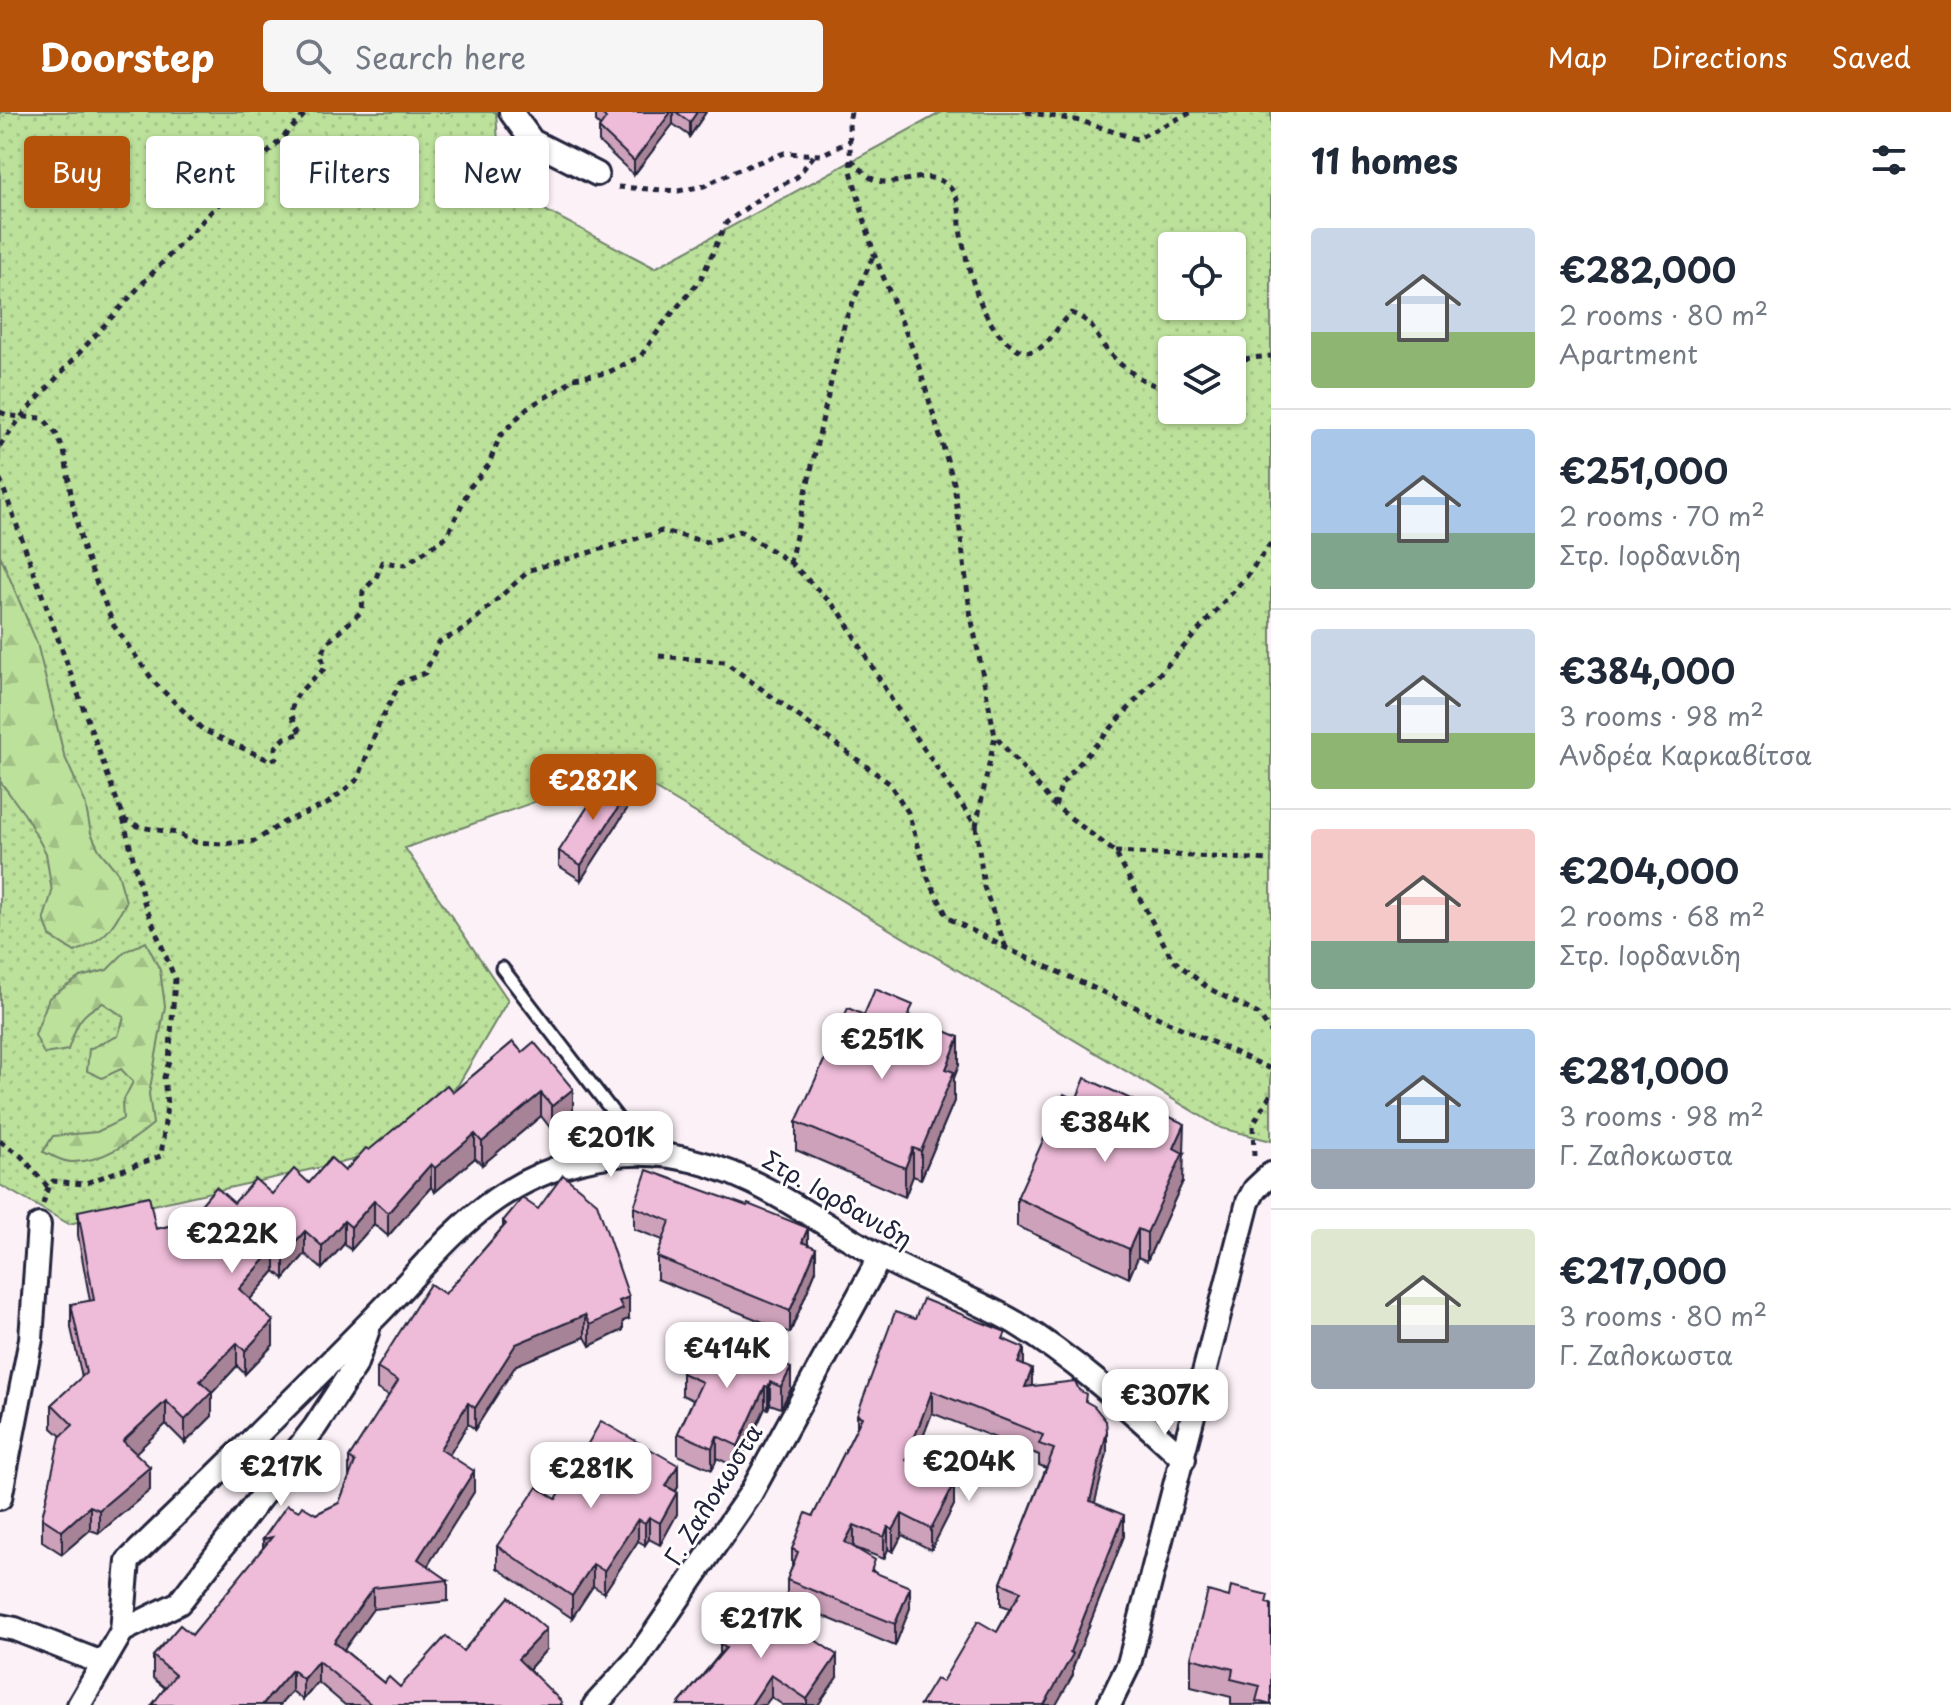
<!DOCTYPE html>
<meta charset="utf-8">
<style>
body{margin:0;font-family:"Playpen Sans",sans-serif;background:#f6f6f7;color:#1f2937;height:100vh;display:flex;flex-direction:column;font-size:30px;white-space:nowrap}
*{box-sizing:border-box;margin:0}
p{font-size:26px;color:#747a83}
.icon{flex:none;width:44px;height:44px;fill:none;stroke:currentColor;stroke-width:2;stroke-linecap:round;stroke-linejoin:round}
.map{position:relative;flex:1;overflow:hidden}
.drawer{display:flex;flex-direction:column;background:#fff;width:680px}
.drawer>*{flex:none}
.banner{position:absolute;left:24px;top:24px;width:760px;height:72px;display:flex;gap:16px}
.tools{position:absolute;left:1158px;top:120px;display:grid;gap:16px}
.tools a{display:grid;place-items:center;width:88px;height:88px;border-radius:8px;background:#fff;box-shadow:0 2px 6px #0004;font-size:40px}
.price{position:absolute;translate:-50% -68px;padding:0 18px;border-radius:16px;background:#fff;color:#222;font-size:26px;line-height:52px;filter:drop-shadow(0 2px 4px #0008)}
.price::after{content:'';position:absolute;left:50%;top:48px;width:24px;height:18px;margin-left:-12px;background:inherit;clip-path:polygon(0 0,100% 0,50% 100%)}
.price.selected{background:#b45309;color:#fff}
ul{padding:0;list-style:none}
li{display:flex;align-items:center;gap:24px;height:200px;padding:0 40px}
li+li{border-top:2px solid #e0e1e3}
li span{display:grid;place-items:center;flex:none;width:224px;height:160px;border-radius:8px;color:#555}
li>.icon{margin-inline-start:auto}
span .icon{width:96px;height:96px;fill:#fffc;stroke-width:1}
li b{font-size:34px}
h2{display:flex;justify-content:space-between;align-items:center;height:96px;padding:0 40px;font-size:34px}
.pill{padding:0 28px;border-radius:8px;background:#fff;box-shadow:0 2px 6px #0004;font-size:28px;line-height:72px}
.pill.selected{background:#b45309;color:#fff}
header{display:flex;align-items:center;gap:48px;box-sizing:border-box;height:112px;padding:0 40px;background:#b45309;color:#fff}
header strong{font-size:38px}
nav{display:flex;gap:44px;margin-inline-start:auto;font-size:28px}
.search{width:560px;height:72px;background:#f6f6f7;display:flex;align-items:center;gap:20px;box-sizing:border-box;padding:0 28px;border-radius:8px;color:#747a83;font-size:30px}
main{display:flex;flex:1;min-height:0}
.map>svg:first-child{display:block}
.grass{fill:url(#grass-dots);stroke:#6f826b;stroke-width:2;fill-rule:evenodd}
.forest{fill:url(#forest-firs);stroke:#6f826b;stroke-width:2}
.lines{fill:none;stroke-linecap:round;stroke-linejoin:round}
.lane-casing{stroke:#22223b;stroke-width:17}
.street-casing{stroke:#22223b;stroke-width:28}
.path{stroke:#22223b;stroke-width:5;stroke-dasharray:6 6;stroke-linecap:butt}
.lane{stroke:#fff;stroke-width:11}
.street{stroke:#fff;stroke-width:22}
.wall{fill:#cda1ba;stroke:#22223b;stroke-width:2}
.shaded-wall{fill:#a78397;stroke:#22223b;stroke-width:2}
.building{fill:#eebbd8;stroke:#22223b;stroke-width:2}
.labels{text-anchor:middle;stroke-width:6;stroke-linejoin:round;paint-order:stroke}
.street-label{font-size:24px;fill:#22223b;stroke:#fff}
</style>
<header>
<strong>Doorstep</strong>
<div class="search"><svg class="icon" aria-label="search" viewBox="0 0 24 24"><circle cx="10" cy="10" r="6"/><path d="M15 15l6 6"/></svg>Search here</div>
<nav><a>Map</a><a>Directions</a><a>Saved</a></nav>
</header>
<main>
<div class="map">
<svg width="1271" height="1593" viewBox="0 0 1271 1593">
<defs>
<pattern id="grass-dots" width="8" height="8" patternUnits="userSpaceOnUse" patternTransform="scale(2)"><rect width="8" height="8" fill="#bce19b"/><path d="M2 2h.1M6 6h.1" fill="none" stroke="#a1c186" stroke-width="1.8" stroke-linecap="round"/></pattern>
<pattern id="forest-firs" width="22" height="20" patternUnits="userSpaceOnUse" patternTransform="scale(2)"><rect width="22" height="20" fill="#bce19b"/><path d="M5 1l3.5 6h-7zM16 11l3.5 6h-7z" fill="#a1c186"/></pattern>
</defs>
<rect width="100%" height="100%" fill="#fcf1f7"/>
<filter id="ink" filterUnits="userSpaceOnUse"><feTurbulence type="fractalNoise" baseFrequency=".0125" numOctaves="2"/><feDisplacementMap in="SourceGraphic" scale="16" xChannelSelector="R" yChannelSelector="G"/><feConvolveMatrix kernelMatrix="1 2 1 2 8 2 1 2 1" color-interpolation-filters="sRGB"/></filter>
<g filter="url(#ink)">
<path class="grass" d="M0,0H496L501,75L655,156L942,0H1271V1029L1221,1016L624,658L405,736L508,888L458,973L375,1043L69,1112L0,1073ZM1172,134H1232V194H1172ZM1172,238H1232V298H1172Z"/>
<g class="forest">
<path d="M0,443L37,531L64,643L85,690L91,721L99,738L118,761L126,790C112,818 105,827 75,840L50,824L44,806L52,780L46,741L25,703L0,669Z"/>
<path d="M146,830L160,858L165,894L149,982L153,1012C133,1029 101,1050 73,1050C64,1051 52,1043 43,1040L53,1024L97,1020L123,1007L122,991L133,970L121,957L102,966L87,959L89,937L118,924L124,905L103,891C79,902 76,914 68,938L44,942L35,923L49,886L80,865L107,858L126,839Z"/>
</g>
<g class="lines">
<defs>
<path id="lane" d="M502,856L645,1042"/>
<g id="street">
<path d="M511,0L532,29L597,62"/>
<path d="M0,1386L31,1227L39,1113"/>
<path d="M0,1514L15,1517L102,1551"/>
<path d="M122,1519L179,1491L315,1315L355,1254L368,1217"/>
<path d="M79,1593L122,1519L128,1449C209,1370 291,1291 370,1210C411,1170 449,1119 496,1087C546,1053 611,1035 670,1044C754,1057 809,1106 881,1145C925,1169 973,1186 1016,1211C1078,1249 1130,1298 1184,1347"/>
<path d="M595,1593L636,1548L751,1381L880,1145"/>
<path d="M1109,1593L1129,1552L1248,1090L1255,1077L1271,1062"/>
</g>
</defs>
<use href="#lane" class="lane-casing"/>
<use href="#street" class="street-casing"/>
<g class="path">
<path d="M851,0L849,12L851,59L874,142L916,245L954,371L970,499L995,624L1055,694L1115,740L1172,847L1208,876L1258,902L1271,920"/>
<path d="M1026,0L1081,9L1136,27L1192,0"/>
<path d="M851,48C859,54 866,64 875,68C898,77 923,55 946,72C963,85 958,104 961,123C969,158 979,205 1006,229C1015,236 1022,242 1033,239C1052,233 1057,212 1071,201C1094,209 1093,220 1106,237C1122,257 1148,274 1172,279"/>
<path d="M618,75L678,79L704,74L737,58L784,41L821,43L850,29"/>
<path d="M1232,248L1271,244"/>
<path d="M0,300L10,304L43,306L57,323L64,338L73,394L83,437L114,514L155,571L203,618L271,649L276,646L275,636L285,626L302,621C277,593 303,577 325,556L321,543L328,530L362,499L363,479L376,466L382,450L405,453L447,424L470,375L488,354L500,324L527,296L565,274L573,266L607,261L641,244L663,212L701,167L726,111L765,82L797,65L815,42"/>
<path d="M0,334L21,305L140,174L307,0"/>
<path d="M0,367L120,697"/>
<path d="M790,450L840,500L894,592L976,714L995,624"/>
<path d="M659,544L725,550L889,671L908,700L928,766L948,806L1006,836L1271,957"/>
<path d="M1055,694L1062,671L1247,464L1271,431"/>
<path d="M120,695L125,708L140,715L176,721L195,730L221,732L255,729L284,710L327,692L358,667L378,614L400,571L425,561L439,530L463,518L530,458L662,419L707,430L740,419L790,450L845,209L874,142"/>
<path d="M976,714L984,775L1006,836"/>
<path d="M1115,740L1271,748"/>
<path d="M0,1029L21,1044L48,1075"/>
<path d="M1254,1044L1253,1012L1271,982"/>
<path d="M43,1092L48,1075L53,1069L83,1072L161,1044L167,993L164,965L169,950L175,867L144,790L123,706"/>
</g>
<use href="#lane" class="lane"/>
<use href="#street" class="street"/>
</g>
<g class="wall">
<path d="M596,0H706L690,24L673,12L634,63L599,30V16L600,14L596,10Z"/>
<path d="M627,697L581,768L559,754V739Z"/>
<path d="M864,903L913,905L959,953L954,966V989L921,1067L913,1064L905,1085L796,1038V1010Z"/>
<path d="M513,930L573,1000L552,1018L541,1004L482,1053L475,1046L435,1080L431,1075L388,1124L374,1112L351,1138L344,1132L322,1157L305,1142L284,1167L275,1159L250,1187L273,1233L245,1262L237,1254L212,1281V1304L185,1331L166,1312L135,1341L150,1378L99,1421L90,1418L62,1442L42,1429V1406L61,1324L52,1316V1292L82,1265L71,1216V1192L90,1189L78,1123V1099L156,1117L186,1110L234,1091L272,1082L345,1059L369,1038L453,980Z"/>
<path d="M1185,1041L1183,1044V1069L1147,1149L1138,1145L1129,1166L1017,1114V1086Z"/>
<path d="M634,1095L816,1158L790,1221L657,1167V1145L663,1128L634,1117Z"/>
<path d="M503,1109L629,1207L623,1209V1218L590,1234L585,1225L516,1253L475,1317L468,1312L449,1343L474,1380L427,1454L448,1468V1489L373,1497L344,1538L384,1571L400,1575L463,1539L546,1538L529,1557L562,1593H345L318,1570L303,1588L292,1579L280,1593H152L165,1576L153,1566V1544L192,1523L299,1399L316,1402L339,1391L349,1366V1346L389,1284L377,1277V1256L445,1182L503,1115Z"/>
<path d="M915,1207L1006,1228L1024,1254L1032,1274L1086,1289L1107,1341L1094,1391L1124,1424L1073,1555V1563L942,1570L997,1520L1010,1496L1001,1493V1471L1046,1356L1039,1353V1343L932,1301L913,1351L954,1393L931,1438L902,1423L893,1440L888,1437L884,1447L853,1435L875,1461L910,1496L895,1534L787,1489V1468L792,1455V1437L813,1404L857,1315V1303Z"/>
<path d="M714,1240L791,1277L781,1296L770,1292L768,1297L765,1296L738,1356L717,1346L712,1358L678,1343V1321L693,1288L682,1283V1261Z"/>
<path d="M678,1375L676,1379L677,1402L660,1433L649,1427L645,1433L638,1429L604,1481L593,1474L572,1506L497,1456V1434L556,1387Z"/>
<path d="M1229,1485L1268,1491L1271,1593H1231V1585L1191,1575V1546Z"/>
<path d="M720,1532L837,1565L818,1593H783L771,1585L765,1593H678L720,1542Z"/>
</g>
<g class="shaded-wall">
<path d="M671,0H673V12L634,63V49Z"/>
<path d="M697,0H706L690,24V10Z"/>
<path d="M627,682V697L581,768V753Z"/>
<path d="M959,925V953L954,966V989L921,1067V1039L946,957Z"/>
<path d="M573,977V1000L552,1018V994Z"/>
<path d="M541,981V1004L482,1053V1030Z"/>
<path d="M1185,1012L1183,1069L1147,1149V1121L1174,1036Z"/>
<path d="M475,1022V1046L435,1080V1056Z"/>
<path d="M913,1036V1064L905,1085V1056Z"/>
<path d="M431,1052V1075L388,1124V1101Z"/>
<path d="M374,1089V1112L351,1138V1115Z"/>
<path d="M344,1109V1132L322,1157V1134Z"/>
<path d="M808,1116V1138L802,1130Z"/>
<path d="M1138,1117V1145L1129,1166V1137Z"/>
<path d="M305,1119V1142L284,1167V1143Z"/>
<path d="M275,1136V1159L239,1200V1177Z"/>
<path d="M816,1136V1158L790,1221V1199Z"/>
<path d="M629,1185V1207L623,1209V1218L590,1234V1213L619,1189Z"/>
<path d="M585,1203V1225L516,1253L475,1317V1296L516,1232Z"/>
<path d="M273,1209V1233L245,1262V1239Z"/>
<path d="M237,1231V1254L212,1281V1304L185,1331V1308L200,1269Z"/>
<path d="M1024,1236V1257L1018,1251Z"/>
<path d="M791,1256V1277L781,1296V1275Z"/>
<path d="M1032,1257V1278L1025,1275Z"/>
<path d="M770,1270V1292L768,1297V1275Z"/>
<path d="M765,1274V1296L738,1356V1334Z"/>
<path d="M932,1279V1301L906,1369V1348Z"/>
<path d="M166,1289V1312L123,1353V1329Z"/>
<path d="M468,1291V1312L440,1358V1337Z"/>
<path d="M1107,1319V1341L1090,1411V1389Z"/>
<path d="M717,1324V1346L712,1358V1336Z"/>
<path d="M678,1353V1375L666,1396V1374Z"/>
<path d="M150,1355V1378L99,1421V1398Z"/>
<path d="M474,1359V1380L418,1469V1447Z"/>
<path d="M954,1372V1393L931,1438V1417Z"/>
<path d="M677,1380V1402L660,1433V1411Z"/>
<path d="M90,1394V1418L62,1442V1419Z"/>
<path d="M902,1402V1423L893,1440V1418Z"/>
<path d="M1124,1403V1424L1073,1555V1563L1056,1593H1044L1070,1540Z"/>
<path d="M649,1405V1427L645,1433V1411Z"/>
<path d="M638,1407V1429L604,1481V1459Z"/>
<path d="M854,1413V1434L845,1452V1430Z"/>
<path d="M888,1415V1437L884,1447V1425Z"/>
<path d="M272,1425L263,1448V1427Z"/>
<path d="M593,1452V1474L572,1506V1484Z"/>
<path d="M910,1475V1496L895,1534V1512Z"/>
<path d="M373,1476V1497L334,1551V1530Z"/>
<path d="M546,1517V1538L518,1569V1547Z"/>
<path d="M837,1543V1565L818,1593H807V1587Z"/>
<path d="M318,1549V1570L303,1588V1567Z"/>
<path d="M292,1558V1579L280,1593H262Z"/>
<path d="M771,1563V1585L765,1593H751Z"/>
</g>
<g class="building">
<path d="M600,0H671L634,49L599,16L606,6Z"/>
<path d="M676,0H697L690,10Z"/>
<path d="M605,668L627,682L581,753L559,739Z"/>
<path d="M875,877L913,893L908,903L959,925L946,957L954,960L921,1039L913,1036L905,1056L796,1010L848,896L864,903Z"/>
<path d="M513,930L522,940L534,930L573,977L552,994L541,981L482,1030L475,1022L435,1056L431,1052L388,1101L374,1089L351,1115L344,1109L322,1134L305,1119L284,1143L275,1136L239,1177L273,1209L245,1239L237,1231L200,1269L212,1280L185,1308L166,1289L123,1329L150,1355L99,1398L90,1394L62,1419L42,1406L60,1325L73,1313L52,1292L86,1261L71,1192L94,1188L78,1099L149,1084L156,1117L186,1110L216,1075L234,1091L255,1067L272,1082L294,1057L309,1071L331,1046L345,1059L366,1036L369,1038L447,973L453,980Z"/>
<path d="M1085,966L1185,1012L1174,1036L1183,1041L1147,1121L1138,1117L1129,1137L1017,1086L1064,982L1076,988Z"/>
<path d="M647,1058L747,1094L748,1092L808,1116L802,1130L816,1136L790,1199L657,1145L670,1109L634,1095Z"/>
<path d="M563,1063L597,1091L629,1185L619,1189L623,1197L590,1213L585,1203L516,1232L475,1296L468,1291L440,1337L474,1359L418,1447L448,1468L373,1476L334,1530L384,1571L389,1565L400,1575L446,1524L463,1539L509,1485L546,1517L518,1547L562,1590L559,1593H372L318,1549L303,1567L292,1558L262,1593H152L175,1563L153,1544L180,1513L192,1523L272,1425L263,1427L287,1393L299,1399L302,1394L316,1402L339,1391L355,1350L349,1346L398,1269L377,1256L430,1172L445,1182L506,1112L503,1109L522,1086L538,1097Z"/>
<path d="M923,1187L1006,1220L1003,1227L1024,1236L1018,1251L1032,1257L1025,1275L1075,1269L1079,1278L1086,1282L1085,1289L1094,1294L1106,1309L1107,1319L1090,1389L1124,1403L1070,1540L1073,1542L1044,1593H920L936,1567L942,1570L978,1509L997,1520L1021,1479L1001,1471L1054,1337L1039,1332L1043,1323L932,1279L906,1348L954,1372L931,1417L902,1402L893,1418L888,1415L884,1425L854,1413L845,1430L875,1448L871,1459L910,1475L895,1512L787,1468L798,1440L792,1437L806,1401L813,1404L862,1305L857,1303L895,1200L915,1207Z"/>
<path d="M721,1224L791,1256L781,1275L770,1270L768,1275L765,1274L738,1334L717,1324L712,1336L678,1321L702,1270L682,1261L695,1232L714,1240Z"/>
<path d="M601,1309L678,1353L666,1374L677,1380L660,1411L649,1405L645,1411L638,1407L604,1459L593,1452L572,1484L497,1434L537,1375L556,1387Z"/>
<path d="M1231,1474L1268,1483L1266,1491L1271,1492V1593L1256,1589L1260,1574L1231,1567L1233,1557L1191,1546L1208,1479L1229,1485Z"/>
<path d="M752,1485L837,1543L807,1587L771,1563L751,1593H678L726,1536L720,1532Z"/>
</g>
</g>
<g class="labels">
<g class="street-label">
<text transform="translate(837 1088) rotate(30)" y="8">Στρ. Ιορδανιδη</text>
<text transform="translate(714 1383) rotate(-58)" y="8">Γ. Ζαλοκωστα</text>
</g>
</g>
</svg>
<div class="tools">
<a><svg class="icon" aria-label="locate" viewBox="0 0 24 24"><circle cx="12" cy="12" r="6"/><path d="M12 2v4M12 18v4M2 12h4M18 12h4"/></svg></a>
<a><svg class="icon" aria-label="layers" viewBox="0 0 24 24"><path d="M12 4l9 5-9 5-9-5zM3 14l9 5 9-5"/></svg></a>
</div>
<b class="price selected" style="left:593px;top:710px">€282K</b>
<b class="price" style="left:882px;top:969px">€251K</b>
<b class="price" style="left:1105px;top:1052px">€384K</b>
<b class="price" style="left:611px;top:1067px">€201K</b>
<b class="price" style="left:232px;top:1163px">€222K</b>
<b class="price" style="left:727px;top:1278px">€414K</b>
<b class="price" style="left:1165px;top:1325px">€307K</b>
<b class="price" style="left:969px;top:1391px">€204K</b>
<b class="price" style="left:281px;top:1396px">€217K</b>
<b class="price" style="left:591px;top:1398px">€281K</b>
<b class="price" style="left:761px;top:1548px">€217K</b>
<div class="banner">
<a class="pill selected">Buy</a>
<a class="pill">Rent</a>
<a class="pill">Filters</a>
<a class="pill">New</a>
</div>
</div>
<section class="drawer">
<h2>11 homes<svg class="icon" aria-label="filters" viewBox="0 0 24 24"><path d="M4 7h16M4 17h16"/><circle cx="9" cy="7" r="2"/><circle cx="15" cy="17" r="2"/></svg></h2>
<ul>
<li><span style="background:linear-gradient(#c9d6e8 65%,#8fb573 0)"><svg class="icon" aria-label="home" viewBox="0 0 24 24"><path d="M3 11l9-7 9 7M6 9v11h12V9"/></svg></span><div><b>€282,000</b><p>2 rooms · 80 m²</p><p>Apartment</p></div></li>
<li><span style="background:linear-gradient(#a9c7e8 65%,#7fa58c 0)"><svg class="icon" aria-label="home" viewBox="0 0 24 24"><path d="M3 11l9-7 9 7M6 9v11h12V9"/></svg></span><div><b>€251,000</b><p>2 rooms · 70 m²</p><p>Στρ. Ιορδανιδη</p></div></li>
<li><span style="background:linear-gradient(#c9d6e8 65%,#8fb573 0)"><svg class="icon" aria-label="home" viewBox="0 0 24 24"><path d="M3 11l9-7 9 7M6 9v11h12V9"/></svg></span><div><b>€384,000</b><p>3 rooms · 98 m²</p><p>Ανδρέα Καρκαβίτσα</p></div></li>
<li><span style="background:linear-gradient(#f6c9c9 70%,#7fa58c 0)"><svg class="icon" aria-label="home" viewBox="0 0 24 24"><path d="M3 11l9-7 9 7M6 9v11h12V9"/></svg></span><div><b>€204,000</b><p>2 rooms · 68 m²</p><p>Στρ. Ιορδανιδη</p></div></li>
<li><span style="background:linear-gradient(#a9c7e8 75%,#9aa5b1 0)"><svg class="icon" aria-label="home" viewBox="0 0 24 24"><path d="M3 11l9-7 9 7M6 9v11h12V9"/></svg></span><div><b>€281,000</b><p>3 rooms · 98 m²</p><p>Γ. Ζαλοκωστα</p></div></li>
<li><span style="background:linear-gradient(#dfe7d0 60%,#9aa5b1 0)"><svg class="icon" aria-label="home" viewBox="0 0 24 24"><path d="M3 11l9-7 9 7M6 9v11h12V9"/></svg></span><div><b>€217,000</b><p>3 rooms · 80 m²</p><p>Γ. Ζαλοκωστα</p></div></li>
</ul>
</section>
</main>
